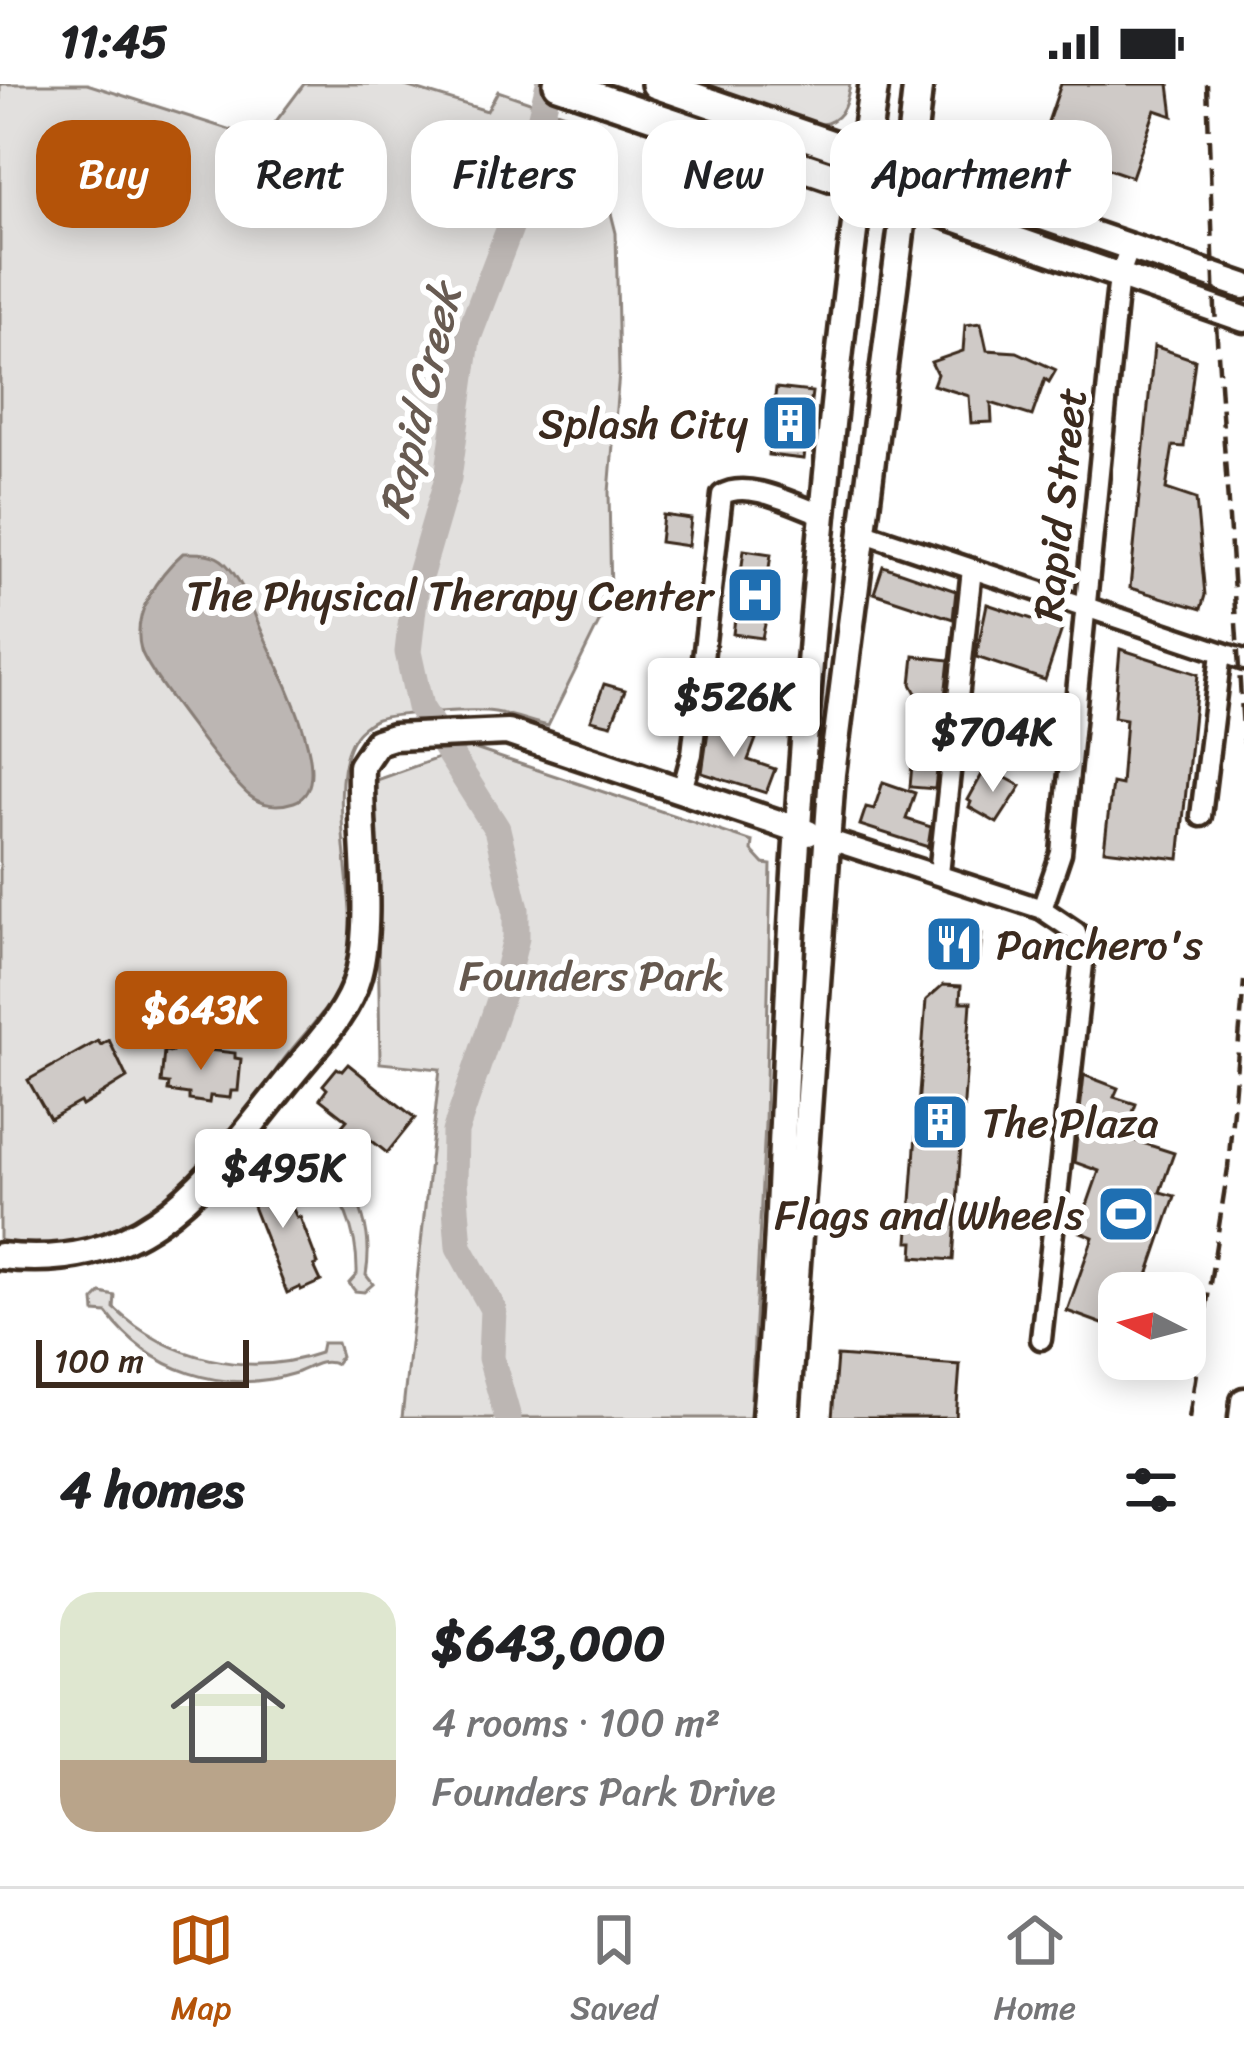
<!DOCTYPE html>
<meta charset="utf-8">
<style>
body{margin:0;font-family:Sriracha,sans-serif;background:#f6f6f6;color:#202124;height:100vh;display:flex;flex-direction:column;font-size:45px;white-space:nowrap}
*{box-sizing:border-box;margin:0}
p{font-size:39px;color:#757577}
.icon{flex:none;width:66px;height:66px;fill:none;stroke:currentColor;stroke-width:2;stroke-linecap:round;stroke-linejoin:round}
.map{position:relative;height:1334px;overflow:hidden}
.details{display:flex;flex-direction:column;background:#fff;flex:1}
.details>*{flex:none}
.hud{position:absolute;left:36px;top:36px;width:1173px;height:108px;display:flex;gap:24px}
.needle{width:78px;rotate:276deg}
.tools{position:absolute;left:1098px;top:1188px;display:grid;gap:24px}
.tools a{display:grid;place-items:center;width:108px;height:108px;border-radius:24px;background:#fff;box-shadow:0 6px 30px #0003;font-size:60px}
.scale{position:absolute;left:36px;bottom:30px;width:213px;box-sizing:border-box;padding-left:12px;border:6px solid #3b2a1e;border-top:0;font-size:33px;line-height:42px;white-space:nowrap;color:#3b2a1e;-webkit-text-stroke:9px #fff;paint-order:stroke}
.price{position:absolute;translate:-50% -102px;padding:0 27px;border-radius:12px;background:#fff;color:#222;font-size:39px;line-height:78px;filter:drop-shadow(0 3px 6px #0008)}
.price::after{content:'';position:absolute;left:50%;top:72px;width:36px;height:27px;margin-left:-18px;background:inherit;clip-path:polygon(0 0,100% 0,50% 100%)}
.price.active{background:#b45309;color:#fff}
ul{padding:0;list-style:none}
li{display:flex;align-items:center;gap:36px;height:300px;padding:0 60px}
li span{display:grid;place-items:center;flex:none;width:336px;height:240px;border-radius:36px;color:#555}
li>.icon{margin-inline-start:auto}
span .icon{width:144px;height:144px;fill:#fffc;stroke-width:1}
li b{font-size:51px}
h2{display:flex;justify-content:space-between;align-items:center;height:144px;padding:0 60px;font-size:51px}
.pill{padding:0 42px;border-radius:36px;background:#fff;box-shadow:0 6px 30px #0003;font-size:42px;line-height:108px}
.pill.active{background:#b45309;color:#fff}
.status{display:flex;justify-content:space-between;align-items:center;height:84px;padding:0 60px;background:#fff;direction:ltr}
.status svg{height:33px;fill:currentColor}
.dock{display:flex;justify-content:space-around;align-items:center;height:168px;border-top:3px solid #e0e0e0;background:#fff;font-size:33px;color:#757577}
.dock a{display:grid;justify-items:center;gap:6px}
.dock .active{color:#b45309}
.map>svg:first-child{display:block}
.green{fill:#e2e0de;stroke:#8e857e;stroke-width:3}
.water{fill:#bcb6b3;stroke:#887e77;stroke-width:3}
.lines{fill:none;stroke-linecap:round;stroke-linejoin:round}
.river{stroke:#bcb6b3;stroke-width:27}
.building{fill:#cfcac7;stroke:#3b2a1e;stroke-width:3}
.minor-casing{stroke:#3b2a1e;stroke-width:27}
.major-casing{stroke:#3b2a1e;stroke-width:33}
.highway-casing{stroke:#3b2a1e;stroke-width:36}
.minor{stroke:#fff;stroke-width:18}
.major{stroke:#fff;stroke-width:24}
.highway{stroke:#fff;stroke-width:27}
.rail{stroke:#3b2a1e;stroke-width:4.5;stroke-dasharray:18 9;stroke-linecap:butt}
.labels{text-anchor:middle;stroke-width:12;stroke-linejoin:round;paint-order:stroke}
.poi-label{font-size:42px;fill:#3b2a1e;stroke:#fff;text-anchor:end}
.street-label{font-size:42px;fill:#3b2a1e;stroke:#fff}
.park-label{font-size:42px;fill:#65584e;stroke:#fff}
.water-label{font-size:45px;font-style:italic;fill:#685b52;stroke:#fff}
</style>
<div class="status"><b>11:45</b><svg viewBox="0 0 49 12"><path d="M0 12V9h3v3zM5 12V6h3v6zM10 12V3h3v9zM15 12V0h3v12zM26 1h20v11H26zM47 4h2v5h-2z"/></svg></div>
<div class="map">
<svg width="1244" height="1334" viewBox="0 0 1244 1334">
<rect width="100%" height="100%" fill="#fff"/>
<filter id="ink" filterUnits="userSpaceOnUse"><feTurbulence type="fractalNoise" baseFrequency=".00833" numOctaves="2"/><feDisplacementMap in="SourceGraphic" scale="24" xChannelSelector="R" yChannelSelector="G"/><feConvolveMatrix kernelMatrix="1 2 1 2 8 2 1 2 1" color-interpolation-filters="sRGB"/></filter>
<g filter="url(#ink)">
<g class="green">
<path d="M0,0H87L262,56L304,0H399L487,27L498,7L588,38L616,149L619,289L609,408L611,514L548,642C531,638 513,631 495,628C477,625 394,629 377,635C371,637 359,646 356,651C323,694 357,812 350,867C345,914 311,939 285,974C199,1090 164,1171 0,1161Z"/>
<path d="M697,0H850C847,17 844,33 827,39C801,48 723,11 697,0Z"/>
<path d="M469,663L753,758L752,767L764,780L771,781L765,1040L750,1334H402L440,985L380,979L376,696Z"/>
<path d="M309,1057C313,1072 323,1074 334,1084C362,1112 373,1152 366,1191L373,1200L364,1208L355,1207L349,1199L357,1190C358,1147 342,1111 313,1081L307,1076L298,1079L292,1064L297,1058Z"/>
<path d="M101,1209L115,1212L114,1224C169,1276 248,1294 320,1269L322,1259H337L341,1272L335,1280C320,1274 308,1285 292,1290C223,1311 150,1287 107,1229L95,1228L94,1216Z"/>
</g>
<path class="water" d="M183,469C198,469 214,468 225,479C244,498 253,529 264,552C277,581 341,702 294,718C279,723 262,722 250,712C233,700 146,585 141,566C131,530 158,491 183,469Z"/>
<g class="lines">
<path class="river" d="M508,1334L491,1274L493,1225L459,1163L454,1098L455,1048L502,910L516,854V825L497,745L420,623L408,568L415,507L448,394L467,256L519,120L549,0"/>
</g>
<g class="building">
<path d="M1061,0H1169L1173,32L1155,26L1132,93L1040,61Z"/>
<path d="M981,239L987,266L1017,268L1056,286L1049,298L1045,295L1032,332L991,319L992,338L971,339L969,312L933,301L937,290L931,278L963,267L965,241Z"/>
<path d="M1154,262L1195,276L1184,363L1173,362L1166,405L1196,415L1205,511L1201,525L1130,504Z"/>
<path d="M776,304L812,308L804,375L768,371Z"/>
<path d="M663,431L691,435L688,462L660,458Z"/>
<path d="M744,466L771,470L767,498L774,499L762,554L733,550Z"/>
<path d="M883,482L956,507L953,535L874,509Z"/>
<path d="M987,520L1062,545L1045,596L976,573Z"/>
<path d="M1120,565L1198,590L1179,775L1104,766L1112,699L1121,701L1126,635L1114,633Z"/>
<path d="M914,572L949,576L935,705L910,703L918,613L911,600Z"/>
<path d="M604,600L625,606L611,641L591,636Z"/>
<path d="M709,640L756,655L748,676L775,685L766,709L702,689Z"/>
<path d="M986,683L1021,702L997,739L969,723L971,718L968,716Z"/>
<path d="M883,698L915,709L906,735L931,743L928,763L860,741L866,723L874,725Z"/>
<path d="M928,847L982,850L980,874L927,871Z"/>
<path d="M943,901L961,902L960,918H971L953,1176L913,1173L914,1158H908L926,916Z"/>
<path d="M109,956L127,994L82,1022L80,1018L50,1035L28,996L98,957L101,961Z"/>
<path d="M173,962L235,969V974L241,975L238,1007H231L230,1014L210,1012L209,1019L189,1016V1010L168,1007L169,1000L161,999L164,967L172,968Z"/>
<path d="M348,980L415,1034L387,1069L361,1048L356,1055L341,1043L347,1036L320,1015L327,1005L323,1001L337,984L342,987Z"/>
<path d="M1084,991L1118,1004L1114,1013L1136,1020L1124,1053L1174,1069L1160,1108L1175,1112L1142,1209H1119V1246L1067,1227L1093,1153L1078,1147L1099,1087L1074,1078Z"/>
<path d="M269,1082L276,1098L280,1096L297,1134L300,1133L318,1180L314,1182L321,1197L301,1206L300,1203L287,1209L243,1097Z"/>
<path d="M837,1272L960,1281L956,1334H832Z"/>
</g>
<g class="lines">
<defs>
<g id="minor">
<path d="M862,448L1244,576"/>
<path d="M682,706L692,670L722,411C747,395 795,421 821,430"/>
<path d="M1201,732L1221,569"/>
<path d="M827,755L1042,825L1076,848L1083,880L1041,1255"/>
<path d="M939,790L972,485"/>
<path d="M1042,825L1061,769L1116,219L1119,193L1130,163"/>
</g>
<g id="major">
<path d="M864,72L1244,202"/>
<path d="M0,1172C148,1189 205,1099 287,997C312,965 347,932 358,892C374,834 359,745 361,682L377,658L393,653L507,648L808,749"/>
<path d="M765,1334C783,1138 784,940 798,744C812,529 832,315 860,101"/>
<path d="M786,1334L832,690L905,117L1244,235"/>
<path d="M1242,1334L1244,1317"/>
</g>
<g id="highway">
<path d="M558,0L905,117L918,0"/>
<path d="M656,0L864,72"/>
<path d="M862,85L874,0"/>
</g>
</defs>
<use href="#minor" class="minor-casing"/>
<use href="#major" class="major-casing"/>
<use href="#highway" class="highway-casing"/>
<use href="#minor" class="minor"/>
<use href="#major" class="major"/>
<use href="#highway" class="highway"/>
<g class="rail">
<path d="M1207,0L1215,225L1244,659"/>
<path d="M1189,1334L1228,1084L1244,897"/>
</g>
</g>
</g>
<defs>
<symbol id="building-square" viewBox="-11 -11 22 22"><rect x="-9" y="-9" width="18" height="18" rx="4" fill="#1f6fb2" stroke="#fff"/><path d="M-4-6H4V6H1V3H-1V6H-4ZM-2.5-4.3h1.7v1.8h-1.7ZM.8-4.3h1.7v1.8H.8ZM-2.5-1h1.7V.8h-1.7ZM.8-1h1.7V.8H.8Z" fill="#fff"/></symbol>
<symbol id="hospital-square" viewBox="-11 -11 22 22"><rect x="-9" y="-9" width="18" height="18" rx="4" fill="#1f6fb2" stroke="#fff"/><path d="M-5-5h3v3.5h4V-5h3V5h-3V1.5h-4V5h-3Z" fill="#fff"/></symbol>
<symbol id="restaurant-square" viewBox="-11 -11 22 22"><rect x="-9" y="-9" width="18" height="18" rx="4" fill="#1f6fb2" stroke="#fff"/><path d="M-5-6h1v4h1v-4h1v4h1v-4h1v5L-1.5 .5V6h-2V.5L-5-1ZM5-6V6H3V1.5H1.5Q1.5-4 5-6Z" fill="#fff"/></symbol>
<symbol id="stadium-square" viewBox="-11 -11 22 22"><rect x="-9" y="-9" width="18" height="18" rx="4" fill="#1f6fb2" stroke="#fff"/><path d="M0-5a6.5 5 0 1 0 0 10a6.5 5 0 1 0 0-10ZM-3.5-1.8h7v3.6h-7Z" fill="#fff"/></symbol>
</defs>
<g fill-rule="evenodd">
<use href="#building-square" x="757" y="306" width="66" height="66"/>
<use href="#hospital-square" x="722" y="478" width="66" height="66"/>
<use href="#restaurant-square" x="921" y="827" width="66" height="66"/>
<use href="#building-square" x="907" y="1005" width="66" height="66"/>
<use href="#stadium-square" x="1093" y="1097" width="66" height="66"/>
</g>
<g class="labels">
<g class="poi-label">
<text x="748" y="354">Splash City</text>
<text x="713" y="526">The Physical Therapy Center</text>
<text x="996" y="875" text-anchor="start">Panchero's</text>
<text x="982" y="1053" text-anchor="start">The Plaza</text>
<text x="1084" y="1145">Flags and Wheels</text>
</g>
<g class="street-label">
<text transform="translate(1059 420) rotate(-84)" y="15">Rapid Street</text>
</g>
<g class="park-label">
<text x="592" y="906">Founders Park</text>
</g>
<g class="water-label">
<text transform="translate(419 317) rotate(-77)" y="16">Rapid Creek</text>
</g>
</g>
</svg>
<div class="tools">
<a><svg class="needle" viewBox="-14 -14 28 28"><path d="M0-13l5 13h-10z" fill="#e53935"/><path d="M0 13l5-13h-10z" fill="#757577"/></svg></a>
</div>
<div class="scale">100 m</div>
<b class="price" style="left:734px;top:676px">$526K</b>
<b class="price" style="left:993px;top:711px">$704K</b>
<b class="price active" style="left:201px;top:989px">$643K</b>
<b class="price" style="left:283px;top:1147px">$495K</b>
<div class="hud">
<a class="pill active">Buy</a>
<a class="pill">Rent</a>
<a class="pill">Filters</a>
<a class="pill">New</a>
<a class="pill">Apartment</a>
</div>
</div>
<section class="details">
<h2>4 homes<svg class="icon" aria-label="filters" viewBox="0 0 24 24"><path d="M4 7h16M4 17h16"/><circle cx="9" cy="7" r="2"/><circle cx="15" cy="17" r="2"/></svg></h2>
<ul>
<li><span style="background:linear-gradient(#dfe7d0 70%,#b9a48a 0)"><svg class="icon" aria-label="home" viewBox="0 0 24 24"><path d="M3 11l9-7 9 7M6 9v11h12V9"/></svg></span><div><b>$643,000</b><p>4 rooms · 100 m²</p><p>Founders Park Drive</p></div></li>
</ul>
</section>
<nav class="dock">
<a class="active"><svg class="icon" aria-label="map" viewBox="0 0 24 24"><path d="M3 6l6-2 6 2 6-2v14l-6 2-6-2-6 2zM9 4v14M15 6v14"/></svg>Map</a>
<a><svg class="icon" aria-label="saved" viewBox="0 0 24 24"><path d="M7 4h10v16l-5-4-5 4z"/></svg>Saved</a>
<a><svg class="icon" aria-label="home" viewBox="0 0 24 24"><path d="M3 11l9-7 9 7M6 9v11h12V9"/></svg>Home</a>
</nav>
